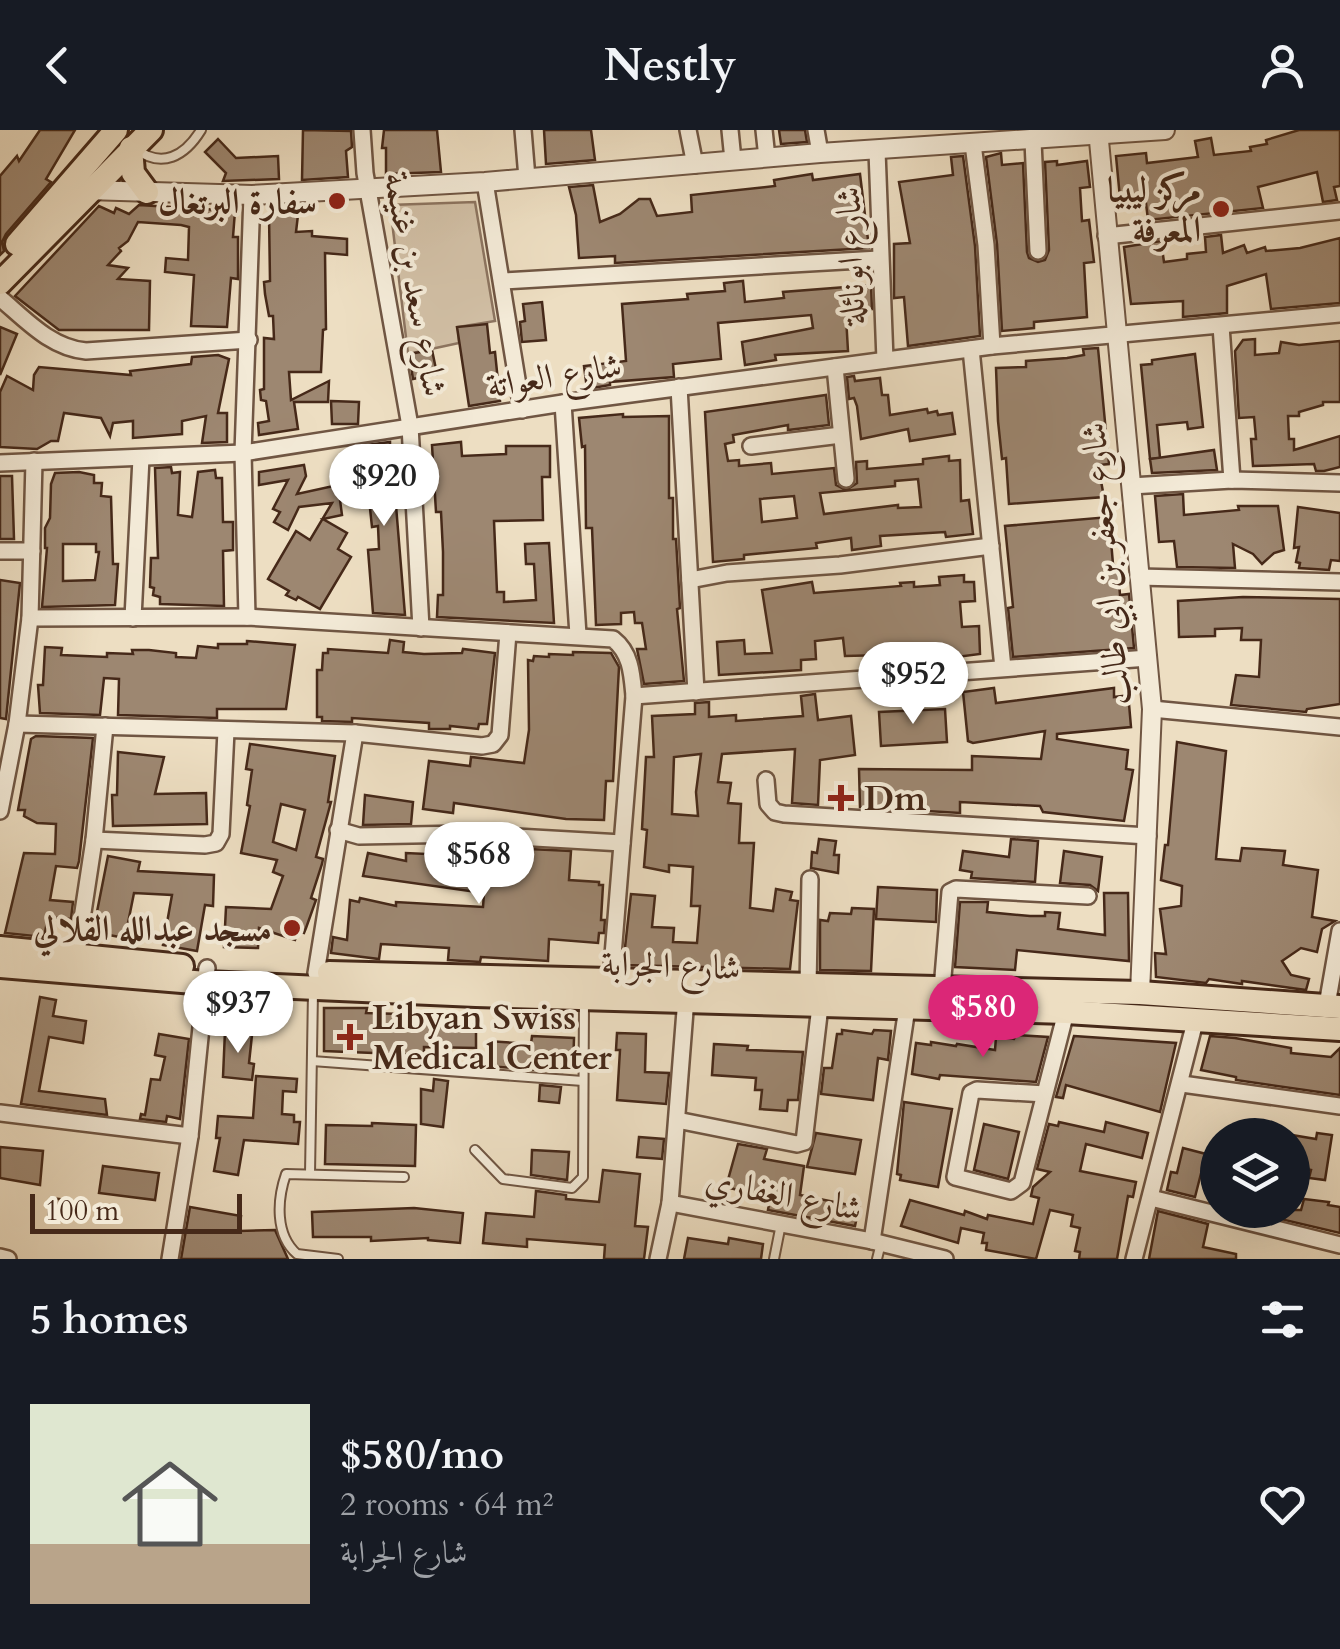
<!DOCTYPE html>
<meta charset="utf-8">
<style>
body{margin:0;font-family:Cardo,Amiri,serif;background:#242831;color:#f1f3f6;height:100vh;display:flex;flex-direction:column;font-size:38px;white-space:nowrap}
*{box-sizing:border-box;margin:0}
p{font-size:32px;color:#9ea1a6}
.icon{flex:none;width:55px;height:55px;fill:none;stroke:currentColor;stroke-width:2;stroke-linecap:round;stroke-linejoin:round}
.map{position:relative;height:1129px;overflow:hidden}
.sheet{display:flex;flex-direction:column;background:#171b24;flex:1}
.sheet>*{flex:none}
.fabs{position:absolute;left:1200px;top:988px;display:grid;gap:20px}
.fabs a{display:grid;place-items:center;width:110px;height:110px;border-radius:50%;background:#171b24;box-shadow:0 10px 40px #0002;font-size:50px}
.scale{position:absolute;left:30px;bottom:25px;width:212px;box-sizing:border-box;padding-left:10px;border:5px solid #462919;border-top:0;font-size:28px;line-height:35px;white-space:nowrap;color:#462919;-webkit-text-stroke:8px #f3ead7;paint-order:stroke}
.price{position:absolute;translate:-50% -85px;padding:0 22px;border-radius:35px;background:#fff;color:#222;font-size:32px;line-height:65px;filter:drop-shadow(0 2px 5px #0008)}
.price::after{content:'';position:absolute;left:50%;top:60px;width:30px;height:22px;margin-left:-15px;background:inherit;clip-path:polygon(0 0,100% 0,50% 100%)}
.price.selected{background:#db2777;color:#fff}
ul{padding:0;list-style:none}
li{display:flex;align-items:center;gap:30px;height:250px;padding:0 30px}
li+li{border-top:2px solid #363941}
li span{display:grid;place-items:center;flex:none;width:280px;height:200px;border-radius:0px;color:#555}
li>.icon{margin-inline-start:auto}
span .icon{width:120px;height:120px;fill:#fffc;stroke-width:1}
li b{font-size:42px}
h2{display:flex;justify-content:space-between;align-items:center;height:120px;padding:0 30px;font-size:42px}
header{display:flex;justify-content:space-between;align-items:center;height:130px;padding:0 30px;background:#171b24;font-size:45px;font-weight:700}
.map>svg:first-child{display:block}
.green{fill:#d1bfa5;stroke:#8c745f;stroke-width:2.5}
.building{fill:#9d8771;stroke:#462919;stroke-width:2.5;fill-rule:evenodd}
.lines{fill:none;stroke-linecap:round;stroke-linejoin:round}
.service-casing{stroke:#705643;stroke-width:12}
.minor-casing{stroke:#705643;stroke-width:20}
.tertiary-casing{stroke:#705643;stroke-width:22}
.primary-casing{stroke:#462919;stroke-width:28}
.service{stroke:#f3ead7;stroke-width:8}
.minor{stroke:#f3ead7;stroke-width:15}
.tertiary{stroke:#f3ead7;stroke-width:18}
.primary{stroke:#eddec2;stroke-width:22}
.poi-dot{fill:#8f2418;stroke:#f3ead7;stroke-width:4}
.labels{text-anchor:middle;stroke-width:8;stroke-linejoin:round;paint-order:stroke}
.poi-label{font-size:35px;font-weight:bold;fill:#462919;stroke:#f3ead7;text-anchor:end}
.street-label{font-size:35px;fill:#462919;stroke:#f3ead7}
</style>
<header><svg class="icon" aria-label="back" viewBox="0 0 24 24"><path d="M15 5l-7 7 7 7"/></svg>Nestly<svg class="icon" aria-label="person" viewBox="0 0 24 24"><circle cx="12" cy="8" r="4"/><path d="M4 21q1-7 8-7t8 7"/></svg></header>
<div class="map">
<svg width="1340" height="1129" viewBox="0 0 1340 1129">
<rect width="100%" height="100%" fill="#eddec2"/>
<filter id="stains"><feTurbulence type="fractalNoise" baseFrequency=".002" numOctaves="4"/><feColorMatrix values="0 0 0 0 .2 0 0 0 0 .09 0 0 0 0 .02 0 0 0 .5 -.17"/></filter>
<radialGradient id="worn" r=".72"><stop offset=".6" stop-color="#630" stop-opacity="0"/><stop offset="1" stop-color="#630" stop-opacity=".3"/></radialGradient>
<path class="green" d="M475,72L495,191L458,197L459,213L408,224L390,75Z"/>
<g class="building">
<path d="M40,0H75L46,49L51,52L6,104L2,112L4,121L0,125V46L17,26L19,31Z"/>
<path d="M303,0L351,1L352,17L346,21L348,47L302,50Z"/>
<path d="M384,0H437L441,42L386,44V18H382Z"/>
<path d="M544,0H591L595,30L546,34Z"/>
<path d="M779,0H805L807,12L781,14Z"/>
<path d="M1299,0H1340V56L1334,57L1337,70L1323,72L1317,42L1258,57L1263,78L1148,90L1145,65L1120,68L1116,26L1146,23L1147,33L1198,27L1195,11L1211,8L1214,25L1251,21L1250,17L1267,14L1266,10Z"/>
<path d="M218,9L236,28L278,26L279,49L223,51L226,43L205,22Z"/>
<path d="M1001,23L1002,35L1023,33L1027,122L1029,128L1038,132L1045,130L1049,120L1045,32L1057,31V35L1087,31L1090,57L1080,58L1082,91L1089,90L1094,132L1084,133L1087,187L1034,192V198L1002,201L997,114L986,27Z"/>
<path d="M963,26L975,116L980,206L908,216L904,167L894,168V114L910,113L899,52L953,45L951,27Z"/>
<path d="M812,44L813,50L860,44L869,118L615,133V126L579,128L576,85L569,57L593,55L600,92L620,84L639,69H650L657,86L692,82L691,65L775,56L774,50Z"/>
<path d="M139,75L235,81L233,107H238V149L231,148L227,197L191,196L194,145L165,142L166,128L188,130L189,97L181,95L138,92L128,111L119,118L121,121L108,135L128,138L118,149L150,151L149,200H59L15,166L99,76L114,83L116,78L129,84Z"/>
<path d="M269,84L298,85L296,102L312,101V106L347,109V125L325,123L326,199L323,200L321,242H289L291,270L329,251L328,272H294L298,299L259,305L258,293L269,291L266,271L261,270L260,260L264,259V208L274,209L273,186H269L265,164L264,152L270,151Z"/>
<path d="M1221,105L1223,123L1244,115L1247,123L1265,117L1266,121L1300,118L1340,108V173L1271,179L1266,144L1227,156V183L1183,187V171L1131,174L1124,117L1161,111L1164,132L1187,129V124L1206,122L1205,107Z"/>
<path d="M743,151L745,172L784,168L783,162L871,155L872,179L856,180L855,186H846L848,221L775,225L776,230L745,235L742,212L813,198L811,185L718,193L721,229L673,234L674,247L610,252V255L587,259L584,236L626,231L622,174L688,169L687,164L725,161L724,153Z"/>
<path d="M542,172L546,210L522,212L520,192L525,191L523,174Z"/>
<path d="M487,194L490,223L495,222L500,271L469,276L457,197Z"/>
<path d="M0,197L17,204L0,245Z"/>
<path d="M1255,209V225L1279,223L1281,212L1299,215L1340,211V272H1323V275L1299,282V286H1288L1289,309H1294V320L1340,306V337L1324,341H1316L1314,334L1253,336L1251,309H1256L1254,287L1239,288L1235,221L1243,210Z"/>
<path d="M1098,218L1109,334L1098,335L1104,367L1009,374L1006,328L1002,329L998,291L996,238L1026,237V231L1067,228L1084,225L1083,219Z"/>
<path d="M432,220L437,244L413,249L409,224Z"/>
<path d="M1195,224L1203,297L1188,299L1187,292L1157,295L1160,328L1150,329L1141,235L1152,234V230Z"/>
<path d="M218,225L229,229L218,283H227V312L202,313L206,286L182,291V304L133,308V291L113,293L110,306L101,288L64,283L58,311H51L37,319L0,317V262L7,246L33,260L34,245L39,237L131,245L130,241L191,234L192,227Z"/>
<path d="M854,246L855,251L880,248L882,265H888L890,285L927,279L928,283L937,281L938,285L952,283L955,304L910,311L908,299L861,309L857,276L854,268L849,269L847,247Z"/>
<path d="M826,265L829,295L788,300V295L733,305L734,312L725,314L728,331L739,330V336L771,333L772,344L834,338L836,355L846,360L857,353L856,332L867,331V339L923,334V329L949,326V331L960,330L961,371L969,370L973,404L946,407L945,402L880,406L881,416L852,420L851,408L816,413L817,418L744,425V429L713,432L705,282ZM918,349L921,377L898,378V375L824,384L820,363L895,356V351ZM794,366L797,388L762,392L760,369Z"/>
<path d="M331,271L359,272L358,294H332Z"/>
<path d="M623,284V287L669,286V368H673V409H676L680,478L677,479L684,551L644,554L637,519H646L642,493H635L634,482L621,483V494L596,495L592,398H586L585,316L582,317L579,288Z"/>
<path d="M390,312V320H395L397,339H393L405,485L373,483L368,420L379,419L378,396L372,397L366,341L361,342L358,316Z"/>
<path d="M461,312L462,326L506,324V316H550V347H542L543,390L494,391L497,462H504V472L536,470L534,434H526L525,414L549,413L554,493L437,487L438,465H443V422L441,382H436L432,315Z"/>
<path d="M1214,320L1217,340L1152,343L1150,329Z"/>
<path d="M304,335L306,346L297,364L338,355L342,385L323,389L347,403L338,419L351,427L320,479L298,467L296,470L286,465L289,461L268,449L296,401L310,410L332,373L299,377L288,400L274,392L280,382L273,379L288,350L259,355V342Z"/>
<path d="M171,337L172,343L180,342L178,385L192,387L198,342L215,340L216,348H222L223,392H233V420L223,421L224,476L160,474V467L153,465L154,458L150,457L151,428H158L155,338Z"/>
<path d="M79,342L94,345V353H102L101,366L111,367L113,434H118L115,475L42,477L47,418H45V398L50,388L51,354L55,343ZM63,414H96V422H99L95,450L63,451Z"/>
<path d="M0,346H12L14,409H0Z"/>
<path d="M1183,364L1184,385L1239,380L1238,376H1278L1284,420L1274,423L1262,434L1253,424L1233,414L1235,438L1177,437L1174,411L1159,412L1155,366Z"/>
<path d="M1298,377L1340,383V431L1331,430L1329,440L1299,438L1300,433L1296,432L1299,417L1294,418Z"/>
<path d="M1109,387L1113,434L1118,438L1120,465L1129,464L1134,518L1013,527L1008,478L1013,477L1005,396Z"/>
<path d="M964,445V452H974L975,471L960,472L962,497L979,496L980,524L887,536L886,525L845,526L843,508L815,511L816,529L801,530V540L719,545L717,512L744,510L745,524L772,523L762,460L812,452L814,463L901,456L900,453L914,452V457L940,455L939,447Z"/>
<path d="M0,450L20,453L6,589L0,588Z"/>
<path d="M1243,467L1340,469V574L1307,579L1306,582L1231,575L1236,545L1259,547L1261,510H1241L1242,498L1215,499V506L1179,507L1178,471Z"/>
<path d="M390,510L404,512L403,522L424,524L462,523L463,519L495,523L487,594H479L478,599L450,596V599H429V593L352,588V592L322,591V587H317V540H322L323,523H328V519L388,523Z"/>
<path d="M247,511L295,515L286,579H217V588L118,585L119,549L104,548L100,585L40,583L38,555H43L45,517L62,518L61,525L107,527V523L133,524L132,520H149L176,523V527L196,528L198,516L218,518V514H247Z"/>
<path d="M573,522L611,523L619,537L613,651H606L604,690L566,689L454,673L453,683L423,679L429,631L470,636L471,627L524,633L529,600L528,530L533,531L534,526L549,527V524L573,525Z"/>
<path d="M994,558L996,573L1114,558V567L1123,566L1124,574H1129L1131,597L1057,604V609L1128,620L1126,639L1133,640L1124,691L1043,682L1040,676L960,672V683L860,677L859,639L972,640V626L1041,629L1045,601L973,613L968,611L963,562Z"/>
<path d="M815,564L818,590L851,586L855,625L820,630L818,675L792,673L795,619L722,624L718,652L731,653L728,673L741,674L739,713H754L750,778L773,781L776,759L792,762L790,770L798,771L790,839L623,835L631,764L655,766L652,797L674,798L673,812L697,813L700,776H691L693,737L669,735V742L644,737L647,700L642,699L646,627H654L652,586L695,584V573L709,572V587L736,585V591L803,586L801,566ZM701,624L696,662L698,686L672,684L674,627Z"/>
<path d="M945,579L947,612L881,616L879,582Z"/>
<path d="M36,606L93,608L79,731L77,738L56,736L50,770L73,772L71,789L48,787L44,807L5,803L24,723L55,724L56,694L37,693L24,686L25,680H18L31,609Z"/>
<path d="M1177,612L1226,621L1216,729L1240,731L1242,718L1285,721L1283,735L1318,740L1312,787L1335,791L1322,799L1317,822L1301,818L1282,831L1291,845L1309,849L1306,860L1242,851V854L1209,849L1206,853L1156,847L1155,823L1166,824L1160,779L1181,776L1182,756L1161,750L1165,715H1168Z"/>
<path d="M250,614L335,626L328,672H331L316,727L323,729L322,734L311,768L316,770L306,798L304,803L298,801L295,810L259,798L258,818L224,817L226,777L271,779L283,746L273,742L277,730L241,723L250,676L247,675L252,640L246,639ZM281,674L305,680L296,720L273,712Z"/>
<path d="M118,622L164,627L155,664L206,663L207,694L113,696L112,665H117Z"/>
<path d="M365,665L413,672L411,694L363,695Z"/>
<path d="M819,709L836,711L834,725H839L838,743L811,738L812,722L817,723Z"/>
<path d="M1011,709L1038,711L1035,752L971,748L972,742L960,740L963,721L1009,727Z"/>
<path d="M465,715L464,724L506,728L507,718L571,721L569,750L599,752V755H603L601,790H605L604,803H599L598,813L549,809L548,831L481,827L480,832L448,830L449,818L381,814L379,829L331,823L333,807L347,810L350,770L359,772L360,768L396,776V772L483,777L484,763L363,746L368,723L406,731V723L448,725L449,716Z"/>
<path d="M1064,721L1102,727L1098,761L1090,755L1060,753Z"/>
<path d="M108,726L140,732L138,741L214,745L213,776L205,775L197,821L163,815L172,765L134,763L125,808L93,802Z"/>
<path d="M878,757L937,760L936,792L876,789Z"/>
<path d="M1104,763H1128L1129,831L1017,820L1015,840L955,837L960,772H988L987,782L1030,786H1045V782L1060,783L1058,799L1105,805Z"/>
<path d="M852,778L874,779L871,841L820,840V790L828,791L830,783L851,784Z"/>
<path d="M40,867L56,870L53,886L86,891L83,913L49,907L39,961L105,969L107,985L21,974Z"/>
<path d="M324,878H367L366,883L476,886V918L424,917V925L324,921Z"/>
<path d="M842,900L872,904L874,900L891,901L888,930L878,928L873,970L821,964L824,938H832L837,904H842Z"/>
<path d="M225,901L252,905L249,933L254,934L252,950L223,947Z"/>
<path d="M617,903L646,904L645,942L669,943L666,974L617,970L620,920H616Z"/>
<path d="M159,904L189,909L180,989L167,986L166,992L140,989L141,984L145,985L151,949L160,950L165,927L155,925Z"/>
<path d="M1016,905L1048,907L1036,952L940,945L939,949L912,944L916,913L931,915V912L956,916L957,914L995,920L996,907L1014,909Z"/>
<path d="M532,906L574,908L573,939L562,938V942L487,936L488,911L531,914Z"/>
<path d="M1074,906L1176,913L1160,982L1066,955L1063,968L1056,967Z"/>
<path d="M1210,906L1235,908L1291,918V923L1331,927L1340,918V965L1236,950V947L1201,940Z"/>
<path d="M714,914L748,916L747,920L803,922L798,970H788L787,981L760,979L762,960H755L756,948L712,945Z"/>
<path d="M256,946L297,949L296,962L283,961L282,984L294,985V992H300L298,1014L244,1010L238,1045L214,1041L220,1008H216L218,986L253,988Z"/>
<path d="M434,949L448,951L443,997L421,994V959L433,961Z"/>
<path d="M540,955L561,957L559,973L539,971Z"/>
<path d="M904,972L952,979L938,1057L900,1050L901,1045L897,1044Z"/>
<path d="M1059,992L1104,1002L1106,992L1148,1003L1142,1028L1086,1014L1080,1041L1136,1052L1133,1067L1128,1066L1117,1129H1079L1080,1122L1075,1121L1080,1098L1071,1096L1073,1085L1050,1080L1036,1129L986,1120L987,1113H982L984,1103L961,1098L958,1113L901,1096L910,1070L964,1085L965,1081L987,1089L988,1085L1033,1094L1039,1068L1031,1066L1033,1057L1050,1042L1037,1039L1049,994L1058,996Z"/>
<path d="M372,993L416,995L415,1036L325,1034L326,995L372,996Z"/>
<path d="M984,994L1019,1002L1008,1049L974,1040Z"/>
<path d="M816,1003L861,1010L855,1044L807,1037Z"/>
<path d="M1317,1003L1332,1005L1325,1050L1309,1048L1311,1040L1292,1036V1005L1316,1009Z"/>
<path d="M639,1007L664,1009L662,1029L637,1027Z"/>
<path d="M738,1014L767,1019L764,1029L804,1036L800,1065L859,1077L855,1096L768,1080L770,1068L726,1057Z"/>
<path d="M0,1017L43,1021L40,1055L0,1048Z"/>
<path d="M1183,1018L1206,1024L1195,1067L1167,1060L1171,1042L1177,1043Z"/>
<path d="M532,1020L569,1022L567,1050L531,1045Z"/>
<path d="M103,1036L159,1043L155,1070L99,1063Z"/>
<path d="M603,1040L640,1044L635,1096L648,1097L644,1129H604L605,1115L527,1109V1117L483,1113L486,1083L534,1087L536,1061L566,1065V1069L599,1072Z"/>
<path d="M51,1068L68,1070L65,1091L48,1088Z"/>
<path d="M1304,1069L1329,1072L1328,1075L1340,1077V1103L1268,1086L1269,1080H1301Z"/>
<path d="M190,1077L241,1086L239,1101L275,1100L288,1129H181Z"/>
<path d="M414,1078L463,1083L460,1113L428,1110V1108L371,1111V1107H313L312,1082Z"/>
<path d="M1158,1081L1208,1094L1203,1117L1236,1124V1129H1149Z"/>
<path d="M688,1108L728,1114L729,1108L763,1114L761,1129H684Z"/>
</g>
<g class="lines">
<defs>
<g id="service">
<path d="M136,19C162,39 185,26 201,0"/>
<path d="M312,931L583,951"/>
<path d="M475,1020L503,1049L572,1058L583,1047L584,871"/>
<path d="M310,1044L313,862"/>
<path d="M338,1129L297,1124C275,1105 277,1070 286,1044L404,1047"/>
<path d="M774,1129L781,1094"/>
<path d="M877,1129L881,1113"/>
</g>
<g id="minor">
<path d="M362,0L365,43L410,296L421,498"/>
<path d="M523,0L527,48"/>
<path d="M688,0L695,35"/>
<path d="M730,0L733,30"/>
<path d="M764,0L767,28"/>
<path d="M816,0L820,23"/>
<path d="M1033,11L1038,121"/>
<path d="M973,14L986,115L992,216"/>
<path d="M877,21L885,230"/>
<path d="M485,52L522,280"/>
<path d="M1106,106L1340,81"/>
<path d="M502,151L879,129"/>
<path d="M0,168C26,190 51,218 86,221L249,210"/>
<path d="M1221,196L1232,350"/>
<path d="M971,219L1003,538"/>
<path d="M835,237L846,349"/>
<path d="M679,257L696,562"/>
<path d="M563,273L578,505"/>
<path d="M751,316L841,305"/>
<path d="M0,333L243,323L563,273L992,216L1340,184"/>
<path d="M1131,356L1232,350L1340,353"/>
<path d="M0,421H32"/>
<path d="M1138,447L1340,452"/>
<path d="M690,450L727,443L840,435L991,416"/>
<path d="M247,487L243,323L252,65"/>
<path d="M30,488L247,487L613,509C631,523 632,544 634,566L611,850"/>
<path d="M133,488L141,328"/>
<path d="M634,566L1148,528"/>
<path d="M1152,579L1340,597"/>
<path d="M17,594L355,603L482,616L493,614L500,605L508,503"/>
<path d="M766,650L768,674L775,682L784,684L1148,706"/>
<path d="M0,681L17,594L30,488L34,331"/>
<path d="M338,700L359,706L465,704L622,713"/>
<path d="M94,710L205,715L216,713L221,704L226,601"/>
<path d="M76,828L94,710L105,596"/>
<path d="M316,843L355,603"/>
<path d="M808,856L810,749"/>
<path d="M942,859L950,762L956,759L1088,766"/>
<path d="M1327,875L1340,801"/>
<path d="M1182,954L1340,976"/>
<path d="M1045,964L977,960L971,963L955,1047L1011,1061L1022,1053L1066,882"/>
<path d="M0,983L190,1006"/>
<path d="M677,990L797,1014L804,1012L820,876"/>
<path d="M1151,1068L1340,1115"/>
<path d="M670,1073L872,1111L945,1129"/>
<path d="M872,1111L907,878"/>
<path d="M0,1127L8,1129"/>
<path d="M170,1129L190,1006L207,838"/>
<path d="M658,1129L670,1073L686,868"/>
<path d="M1134,1129L1196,888"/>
</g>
<g id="tertiary">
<path d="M1098,0L1152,579L1140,863"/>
<path d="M87,60L252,65L485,52L820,23L1165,0"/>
</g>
<g id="primary">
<path d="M131,18L133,43L147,62"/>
<path d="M17,114L116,0"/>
<path d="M0,153L151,0"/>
<path d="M0,818L182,836"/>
<path d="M0,836L206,853L476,865L1066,882L1340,899"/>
<path d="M329,843L1140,863L1340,877"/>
</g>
</defs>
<use href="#service" class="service-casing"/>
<use href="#minor" class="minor-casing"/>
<use href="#tertiary" class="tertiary-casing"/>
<use href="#primary" class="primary-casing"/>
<use href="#service" class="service"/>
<use href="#minor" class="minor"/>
<use href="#tertiary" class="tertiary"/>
<use href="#primary" class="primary"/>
</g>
<g class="poi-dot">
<circle cx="337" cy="71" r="10"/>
<circle cx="1221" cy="79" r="10"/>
<path d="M836 653h10v10h10v10h-10v10h-10v-10h-10v-10h10z"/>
<circle cx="292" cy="798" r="10"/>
<path d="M345 892h10v10h10v10h-10v10h-10v-10h-10v-10h10z"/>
</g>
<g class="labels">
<g class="poi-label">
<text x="1201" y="71">مركز ليبيا<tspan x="1201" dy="40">المعرفة</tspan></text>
<text x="317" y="83">سفارة البرتغال</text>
<text x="864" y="680" text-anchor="start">Dm</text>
<text x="272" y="810">مسجد عبدالله القلالي</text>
<text x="372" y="899" text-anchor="start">Libyan Swiss<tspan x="372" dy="40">Medical Center</tspan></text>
</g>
<g class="street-label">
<text transform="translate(850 126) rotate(-92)" y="12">شارع ابونائلة</text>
<text transform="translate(416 154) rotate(80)" y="12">شارع سعد بن غنيمة</text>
<text transform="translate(554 245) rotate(-9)" y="12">شارع العواتة</text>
<text transform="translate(1105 434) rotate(-95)" y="12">شارع جعفر بن ابي طالب</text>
<text transform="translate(671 835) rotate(2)" y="12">شارع الجرابة</text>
<text transform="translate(784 1064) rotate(11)" y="12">شارع الغفاري</text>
</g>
</g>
<rect width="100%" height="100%" filter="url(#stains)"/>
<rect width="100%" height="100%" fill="url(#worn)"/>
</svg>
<div class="fabs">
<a><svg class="icon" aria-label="layers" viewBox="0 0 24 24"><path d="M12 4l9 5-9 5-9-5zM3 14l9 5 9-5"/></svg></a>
</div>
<div class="scale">100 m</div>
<b class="price" style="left:384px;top:399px">$920</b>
<b class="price" style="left:913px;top:597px">$952</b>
<b class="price" style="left:479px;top:777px">$568</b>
<b class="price" style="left:238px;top:926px">$937</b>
<b class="price selected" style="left:983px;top:930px">$580</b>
</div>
<section class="sheet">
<h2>5 homes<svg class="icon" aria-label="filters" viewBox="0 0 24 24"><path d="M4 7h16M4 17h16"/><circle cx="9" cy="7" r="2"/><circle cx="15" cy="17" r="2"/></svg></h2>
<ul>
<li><span style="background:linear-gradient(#dfe7d0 70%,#b9a48a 0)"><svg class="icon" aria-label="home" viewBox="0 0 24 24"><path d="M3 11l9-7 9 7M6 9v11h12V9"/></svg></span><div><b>$580/mo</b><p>2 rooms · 64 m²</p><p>شارع الجرابة</p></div><svg class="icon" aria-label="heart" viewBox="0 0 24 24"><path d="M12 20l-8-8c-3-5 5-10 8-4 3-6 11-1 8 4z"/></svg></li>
</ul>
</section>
